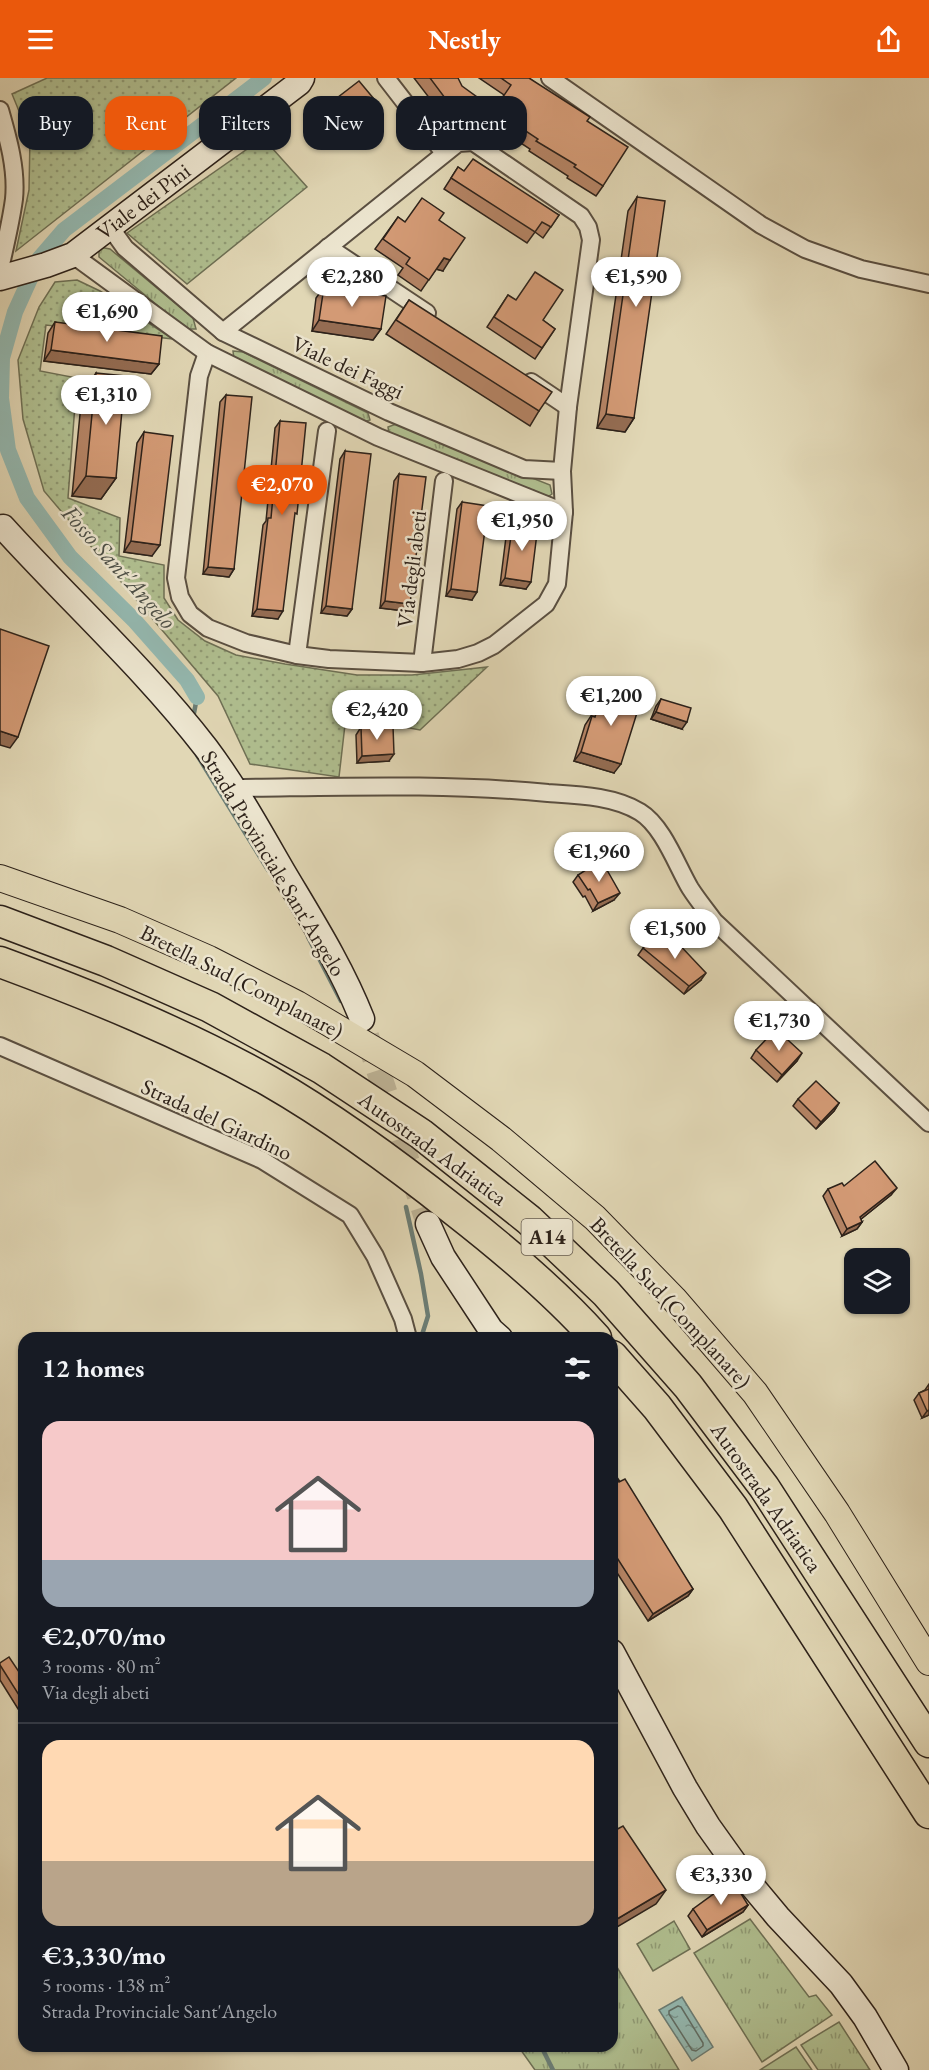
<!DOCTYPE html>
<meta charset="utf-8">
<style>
body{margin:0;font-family:"EB Garamond",serif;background:#242831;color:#f1f3f6;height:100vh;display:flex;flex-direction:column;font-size:22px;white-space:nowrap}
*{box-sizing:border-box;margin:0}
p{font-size:20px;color:#9ea1a6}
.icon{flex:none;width:33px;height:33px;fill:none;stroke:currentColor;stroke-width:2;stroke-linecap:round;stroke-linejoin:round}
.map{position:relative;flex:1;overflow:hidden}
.side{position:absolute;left:18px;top:1254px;width:600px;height:720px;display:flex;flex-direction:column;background:#171b24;border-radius:18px;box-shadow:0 2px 4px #0004}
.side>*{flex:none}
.banner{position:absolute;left:18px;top:18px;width:600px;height:54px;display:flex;gap:12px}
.tools{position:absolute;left:844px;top:1170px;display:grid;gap:12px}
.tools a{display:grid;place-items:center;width:66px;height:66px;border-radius:12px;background:#171b24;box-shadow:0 2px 4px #0004;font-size:30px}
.price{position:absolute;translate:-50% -51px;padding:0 14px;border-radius:21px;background:#fff;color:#222;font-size:20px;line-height:39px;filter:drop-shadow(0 2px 3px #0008)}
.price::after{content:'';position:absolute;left:50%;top:36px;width:18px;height:14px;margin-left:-9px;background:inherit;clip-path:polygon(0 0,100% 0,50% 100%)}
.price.selected{background:#ea580c;color:#fff}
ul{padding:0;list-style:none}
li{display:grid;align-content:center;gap:12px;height:318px;padding:0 24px}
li+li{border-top:2px solid #363941}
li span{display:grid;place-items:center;height:186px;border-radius:18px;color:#555}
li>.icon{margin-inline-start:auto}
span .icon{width:108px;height:108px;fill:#fffc;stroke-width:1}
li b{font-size:26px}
h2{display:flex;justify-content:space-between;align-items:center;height:72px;padding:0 24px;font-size:26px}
.pill{padding:0 21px;border-radius:18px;background:#171b24;box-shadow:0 2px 4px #0004;font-size:21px;line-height:54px}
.pill.selected{background:#ea580c;color:#fff}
header{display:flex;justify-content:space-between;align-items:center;height:78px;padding:0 24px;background:#ea580c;color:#fff;font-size:27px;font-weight:700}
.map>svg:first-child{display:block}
.grass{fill:url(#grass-tufts);stroke:#6e7055;stroke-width:1.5}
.park{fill:url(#park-dots);stroke:#6e7055;stroke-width:1.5}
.pitch{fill:#b0bf90;stroke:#6e7055;stroke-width:1.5}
.water{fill:url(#water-ripples);stroke:#6b7d75;stroke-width:1.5}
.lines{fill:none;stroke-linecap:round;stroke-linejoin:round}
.shore{stroke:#606e66;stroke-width:1.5}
.stream{stroke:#6b7d75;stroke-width:4.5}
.canal{stroke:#94b9b1;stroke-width:16}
.secondary-tunnel{stroke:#bdb396;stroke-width:24;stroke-dasharray:24 12;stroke-linecap:butt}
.street-casing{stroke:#5a4f41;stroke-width:20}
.secondary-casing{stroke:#2d221a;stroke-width:27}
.primary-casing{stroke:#2d221a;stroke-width:28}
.highway-casing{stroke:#2d221a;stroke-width:33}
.street{stroke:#ece5cf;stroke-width:16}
.secondary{stroke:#ece5cf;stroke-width:24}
.primary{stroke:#e1d7b5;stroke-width:26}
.highway{stroke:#e1d7b5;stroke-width:30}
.wall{fill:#b58465;stroke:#2d221a;stroke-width:1.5}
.shaded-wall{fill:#946c52;stroke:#2d221a;stroke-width:1.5}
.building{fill:#d39a75;stroke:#2d221a;stroke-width:1.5}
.labels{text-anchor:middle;stroke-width:5;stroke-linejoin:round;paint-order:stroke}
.shield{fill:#ece5cf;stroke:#665c50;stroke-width:1.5}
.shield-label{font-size:21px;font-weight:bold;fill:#2d221a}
.street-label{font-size:22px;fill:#2d221a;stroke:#ece5cf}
.water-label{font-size:24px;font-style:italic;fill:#4c4f47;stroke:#ece5cf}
</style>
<header><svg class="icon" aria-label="menu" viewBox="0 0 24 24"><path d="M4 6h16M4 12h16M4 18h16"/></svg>Nestly<svg class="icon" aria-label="share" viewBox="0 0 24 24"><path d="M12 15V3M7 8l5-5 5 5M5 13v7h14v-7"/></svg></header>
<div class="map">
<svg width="929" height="1992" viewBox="0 0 929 1992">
<defs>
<pattern id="grass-tufts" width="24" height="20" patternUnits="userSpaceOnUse" patternTransform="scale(1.5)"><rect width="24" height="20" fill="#b0bf90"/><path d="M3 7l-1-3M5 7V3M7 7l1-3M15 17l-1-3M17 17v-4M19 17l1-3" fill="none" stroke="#909b75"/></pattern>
<pattern id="park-dots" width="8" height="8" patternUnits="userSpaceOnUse" patternTransform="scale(1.5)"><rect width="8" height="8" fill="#b0bf90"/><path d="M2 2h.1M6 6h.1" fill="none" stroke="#909b75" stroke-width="1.8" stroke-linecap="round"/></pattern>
<pattern id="water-ripples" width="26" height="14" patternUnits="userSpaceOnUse" patternTransform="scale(1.5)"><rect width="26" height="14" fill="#94b9b1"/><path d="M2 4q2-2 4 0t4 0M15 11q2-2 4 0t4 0" fill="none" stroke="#79968f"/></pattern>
</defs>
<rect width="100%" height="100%" fill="#e1d7b5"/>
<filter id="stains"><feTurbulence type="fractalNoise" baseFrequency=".00333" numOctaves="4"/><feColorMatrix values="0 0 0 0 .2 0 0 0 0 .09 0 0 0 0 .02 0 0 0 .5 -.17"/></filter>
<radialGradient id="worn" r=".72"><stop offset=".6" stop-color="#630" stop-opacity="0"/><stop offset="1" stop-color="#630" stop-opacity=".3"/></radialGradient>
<g class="grass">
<path d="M99,169L110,171L193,240L196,251H186L99,179Z"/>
<path d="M233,273L243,274L368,335L370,342L360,345L234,281Z"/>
<path d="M396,346L550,407L552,416L546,420L389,356L388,349Z"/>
<path d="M750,1841L809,1919L816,1917L832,1937L762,1984L694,1875Z"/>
<path d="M674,1843L690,1871L653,1893L637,1866Z"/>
<path d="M612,1881L679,1992H535L518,1968H612Z"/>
<path d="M839,1944L870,1992H818L801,1967Z"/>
</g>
<g class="park">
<path d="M47,0H236L16,173L29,112L30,60L12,16Z"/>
<path d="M263,60L307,109L187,206L127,155Z"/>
<path d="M77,202L100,213L173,261L46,247L40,293L77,300L68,420L120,440L119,478L164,487V520L178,542L205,563L236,577L285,586L357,597H412L487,589L420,652L346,638L339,699L250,686L218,618L44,413L23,341L18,282L39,229L55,204Z"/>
</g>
<path class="pitch" d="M796,1969L812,1992H760Z"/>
<path class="water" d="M682,1919L713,1969L692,1983L659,1932Z"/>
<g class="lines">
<path class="shore" d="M678,1928L681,1929L703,1965V1968L696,1973L692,1972L669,1936V1933Z"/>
<g class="stream">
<path d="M194,635L197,619"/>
<path d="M197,677L268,792"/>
<path d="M308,859L341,923"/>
<path d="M406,1129L421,1196L428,1238L421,1260"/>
<path d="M541,1968L553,1992"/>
</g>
<path class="canal" d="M197,619L187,602L134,542L70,479L27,420L8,372L1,320L2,280L15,234L39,181L64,152L264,0"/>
<path class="secondary-tunnel" d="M367,958L428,1146"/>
<defs>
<g id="street">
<path d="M386,0L444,75"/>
<path d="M550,0L761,147L805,171L861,191L929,206"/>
<path d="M0,32C8,60 17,91 14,121C11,144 5,168 0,191"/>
<path d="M110,149L125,170L223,254L389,334L524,391L562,393"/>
<path d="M328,169L427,235"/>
<path d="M73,177L207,275L378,359L564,434"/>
<path d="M207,275L199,298L176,500L180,519L190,536L208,550L246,565L297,577L329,581L422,585L458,581L478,575L494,567L546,526L557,506L564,434L562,393L568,329L591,162L588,149L581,138L473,64L458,65L223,254"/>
<path d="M531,304L568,329"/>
<path d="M297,577L327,353"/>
<path d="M422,585L444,403"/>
<path d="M234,710C339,709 444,705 548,715C578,717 614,718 640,734C663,748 677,788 690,810C697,821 706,832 714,843L929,1045"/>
<path d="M0,968L262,1082L350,1137L375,1178L403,1241L408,1260"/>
</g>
<g id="secondary">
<path d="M0,200L46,187L73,177L299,5L302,0"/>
<path d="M3,449C70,523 145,591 206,670C236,710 260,754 285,797C313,844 342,890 362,941"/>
<path d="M428,1146L443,1179L491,1252L500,1260"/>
<path d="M612,1574L685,1710L708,1748L743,1797L778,1839L841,1906L865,1939L896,1992"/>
</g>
<path id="primary" d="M0,800L120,842L209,881L297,926L415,996L501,1061L595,1140L674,1221L755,1315L837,1435L929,1584"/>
<g id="highway">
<path d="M0,843L106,883L210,929L321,990L421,1056L529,1142L606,1215L688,1308L764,1409L929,1664"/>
<path d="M0,884C92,918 183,955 269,1003C335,1041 396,1086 455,1133C505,1172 554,1213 596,1260"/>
<path d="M612,1278L657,1329L733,1430L929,1735"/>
</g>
</defs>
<use href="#street" class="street-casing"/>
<use href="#secondary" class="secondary-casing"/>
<use href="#primary" class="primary-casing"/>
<use href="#highway" class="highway-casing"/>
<use href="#street" class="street"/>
<use href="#secondary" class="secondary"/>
<use href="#primary" class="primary"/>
<use href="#highway" class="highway"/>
</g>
<g class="wall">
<path d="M414,0H458L461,41L447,43Z"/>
<path d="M479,0H529L587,43L603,108L596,118L567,100L568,98L529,73L530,71L487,43L504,17Z"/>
<path d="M369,29L334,56L319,37L324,30Z"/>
<path d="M458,89L464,93L559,137L543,160L535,154L527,165L444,111Z"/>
<path d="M637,119L634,340L625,354L597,350L628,133Z"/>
<path d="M398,139L405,144L439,142L443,193L436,191L421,213L398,197L403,190L375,171Z"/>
<path d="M324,209L381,251L373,262L312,253L316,220Z"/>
<path d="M508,217L555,251L535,281L487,249Z"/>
<path d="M409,222L539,333L530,348L386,256Z"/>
<path d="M55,244L159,286L151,296L44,283L48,255Z"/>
<path d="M96,295L116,400L101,421L72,418L82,316Z"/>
<path d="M226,317L234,491L229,499L203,496L220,324Z"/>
<path d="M280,343L278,541L252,538L263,447L266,443L275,350Z"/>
<path d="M144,354L152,478L124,474L137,365Z"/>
<path d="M345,373L352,531L347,538L321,535L340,381Z"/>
<path d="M399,396L405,533L380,530L394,403Z"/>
<path d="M462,424L472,522L446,518L457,431Z"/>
<path d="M513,444L526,511L500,507L507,451Z"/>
<path d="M603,611L614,695L574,683L585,647L591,638L596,621Z"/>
<path d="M661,621L682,651L651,641L656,628Z"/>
<path d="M361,649L389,683L357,685L356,657Z"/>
<path d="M578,797L614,822L593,833L585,818L583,819L573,804Z"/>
<path d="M643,870L701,902L684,916L638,877Z"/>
<path d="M756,972L797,983L777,1004L751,980Z"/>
<path d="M798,1021L839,1025L834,1033L816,1051L793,1028Z"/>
<path d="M844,1108L891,1117L861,1141L862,1144L857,1151L842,1158L823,1118L828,1111Z"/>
<path d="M929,1306V1337L922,1340L914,1322L919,1315L925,1312Z"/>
<path d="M612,1392L693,1511L688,1518L648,1543L612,1487Z"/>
<path d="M0,1585L19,1594L24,1590V1632L20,1634L0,1602Z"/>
<path d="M748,1827L743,1834L702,1859L688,1838L693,1831Z"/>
</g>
<g class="shaded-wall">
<path d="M374,21L369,29L334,56L339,49Z"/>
<path d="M470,29L461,41L447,43L454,32Z"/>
<path d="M444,180L450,182L443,193L436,191Z"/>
<path d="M319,242L381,251L373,262L312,253Z"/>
<path d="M51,272L159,286L151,296L44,283Z"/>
<path d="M606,336L634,340L625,354L597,350Z"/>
<path d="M86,398L116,400L101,421L72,418Z"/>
<path d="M131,463L160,467L152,478L124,474Z"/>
<path d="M208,489L234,491L229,499L203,496Z"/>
<path d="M505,500L531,504L526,511L500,507Z"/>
<path d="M451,511L477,514L472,522L446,518Z"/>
<path d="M385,523L410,526L405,533L380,530Z"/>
<path d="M326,528L352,531L347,538L321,535Z"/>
<path d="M257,531L283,533L278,541L252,538Z"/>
<path d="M656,634L687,644L682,651L651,641Z"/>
<path d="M0,653L18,659L10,670L0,667Z"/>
<path d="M581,674L621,686L614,695L574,683Z"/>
<path d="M394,676L389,683L357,685L362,678Z"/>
<path d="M620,815L614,822L593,833L598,825Z"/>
<path d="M706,895L701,902L684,916L689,908Z"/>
<path d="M802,975L797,983L777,1004L782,997Z"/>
<path d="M839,1025L834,1033L816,1051L821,1044Z"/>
<path d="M897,1110L891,1117L855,1146L860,1139Z"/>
<path d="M862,1144L857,1151L842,1158L847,1151Z"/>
<path d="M929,1332V1337L922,1340L927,1333Z"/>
<path d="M693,1511L688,1518L648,1543L653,1536Z"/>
<path d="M666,1812L656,1826L612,1852V1844Z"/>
<path d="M748,1827L743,1834L702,1859L707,1852Z"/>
</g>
<g class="building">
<path d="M430,0H458L462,8L477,19L468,31L454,32Z"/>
<path d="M501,0H529L590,39L587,43L628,69L603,108L574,89L576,87L536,63L538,61L494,32L511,7Z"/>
<path d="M359,3L374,21L339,49L324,30Z"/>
<path d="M473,81L559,137L551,149L542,144L535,154L451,100L458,89L464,93Z"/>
<path d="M637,119L665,123L634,340L606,336Z"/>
<path d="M422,120L444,135L439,142L465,160L450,182L444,180L429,202L406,186L410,180L383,161L398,139L405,144Z"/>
<path d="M535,194L563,212L543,242L555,251L542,270L494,239L508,217L516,222Z"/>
<path d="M324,209L386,218L381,251L319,242Z"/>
<path d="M409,222L552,314L539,333L396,242Z"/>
<path d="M55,244L162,258L159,286L51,272Z"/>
<path d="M96,295L125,298L116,400L86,398Z"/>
<path d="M226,317L252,319L234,491L208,489Z"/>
<path d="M280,343L306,345L297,436L295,435L283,533L257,531L268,440H271Z"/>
<path d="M144,354L173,358L160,467L131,463Z"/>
<path d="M345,373L371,376L352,531L326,528Z"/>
<path d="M399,396L426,399L410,526L385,523Z"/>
<path d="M462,424L488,428L477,514L451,511Z"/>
<path d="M513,444L538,447L531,504L505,500Z"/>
<path d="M0,551L49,568L18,659L0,653Z"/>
<path d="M603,611L641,622L621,686L581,674L592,638L595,639Z"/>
<path d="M661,621L691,630L687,644L656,634Z"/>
<path d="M393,648L394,676L362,678L361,649Z"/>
<path d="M603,785L620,815L598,825L590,811L588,812L578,797L592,788L593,790Z"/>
<path d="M657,857L669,869L675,862L706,895L689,908L643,870Z"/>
<path d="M776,951L802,975L782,997L756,972Z"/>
<path d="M816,1003L839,1025L821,1044L798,1021Z"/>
<path d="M875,1083L897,1110L860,1139L862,1144L847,1151L828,1111L842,1105L844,1108Z"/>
<path d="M929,1311V1332L927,1333L919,1315Z"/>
<path d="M612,1392L619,1404L625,1401L693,1511L653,1536L612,1472Z"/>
<path d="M9,1579L19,1594L24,1590V1625L0,1587V1585Z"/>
<path d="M623,1748L666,1812L612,1844V1754Z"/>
<path d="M734,1804L748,1827L707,1852L693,1831L715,1815Z"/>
</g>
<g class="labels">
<rect class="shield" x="521.5" y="1141" width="51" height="36" rx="4.5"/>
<g class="shield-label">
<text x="547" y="1166">A14</text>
</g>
<g class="street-label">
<text transform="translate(143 123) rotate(-37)" y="8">Viale dei Pini</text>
<text transform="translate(348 289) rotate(25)" y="8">Viale dei Faggi</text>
<text transform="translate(411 491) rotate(-83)" y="8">Via degli abeti</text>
<text transform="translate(274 785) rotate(59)" y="8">Strada Provinciale Sant'Angelo</text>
<text transform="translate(242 903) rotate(27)" y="8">Bretella Sud (Complanare)</text>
<text transform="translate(217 1041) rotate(25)" y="8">Strada del Giardino</text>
<text transform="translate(433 1070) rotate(36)" y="8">Autostrada Adriatica</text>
<text transform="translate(671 1224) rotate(47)" y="8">Bretella Sud (Complanare)</text>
<text transform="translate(767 1419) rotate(55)" y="8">Autostrada Adriatica</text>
</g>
<g class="water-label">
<text transform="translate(119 489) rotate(48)" y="8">Fosso Sant'Angelo</text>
</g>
</g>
<rect width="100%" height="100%" filter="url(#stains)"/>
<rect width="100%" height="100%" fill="url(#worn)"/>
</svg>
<div class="tools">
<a><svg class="icon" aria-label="layers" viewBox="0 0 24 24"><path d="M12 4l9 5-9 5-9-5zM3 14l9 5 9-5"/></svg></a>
</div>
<b class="price" style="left:352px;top:230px">€2,280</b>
<b class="price" style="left:636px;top:230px">€1,590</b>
<b class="price" style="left:107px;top:265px">€1,690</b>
<b class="price" style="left:106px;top:348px">€1,310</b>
<b class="price selected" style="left:282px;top:438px">€2,070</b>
<b class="price" style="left:522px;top:474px">€1,950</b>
<b class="price" style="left:611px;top:649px">€1,200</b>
<b class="price" style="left:377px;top:663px">€2,420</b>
<b class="price" style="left:599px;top:805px">€1,960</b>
<b class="price" style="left:675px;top:882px">€1,500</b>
<b class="price" style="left:779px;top:974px">€1,730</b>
<b class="price" style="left:721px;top:1828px">€3,330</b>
<div class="banner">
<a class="pill">Buy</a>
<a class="pill selected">Rent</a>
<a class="pill">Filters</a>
<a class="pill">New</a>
<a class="pill">Apartment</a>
</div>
<section class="side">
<h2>12 homes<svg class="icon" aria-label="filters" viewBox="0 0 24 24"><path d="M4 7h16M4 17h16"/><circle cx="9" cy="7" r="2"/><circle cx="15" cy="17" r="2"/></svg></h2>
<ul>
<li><span style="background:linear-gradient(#f6c9c9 75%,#9aa5b1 0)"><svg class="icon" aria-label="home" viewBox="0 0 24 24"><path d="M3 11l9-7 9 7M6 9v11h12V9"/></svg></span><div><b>€2,070/mo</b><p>3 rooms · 80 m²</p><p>Via degli abeti</p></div></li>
<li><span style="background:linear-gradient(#ffd9b3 65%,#b9a48a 0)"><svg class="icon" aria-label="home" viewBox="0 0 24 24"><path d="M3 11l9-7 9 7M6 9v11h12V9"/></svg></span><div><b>€3,330/mo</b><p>5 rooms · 138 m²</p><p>Strada Provinciale Sant'Angelo</p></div></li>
</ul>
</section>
</div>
